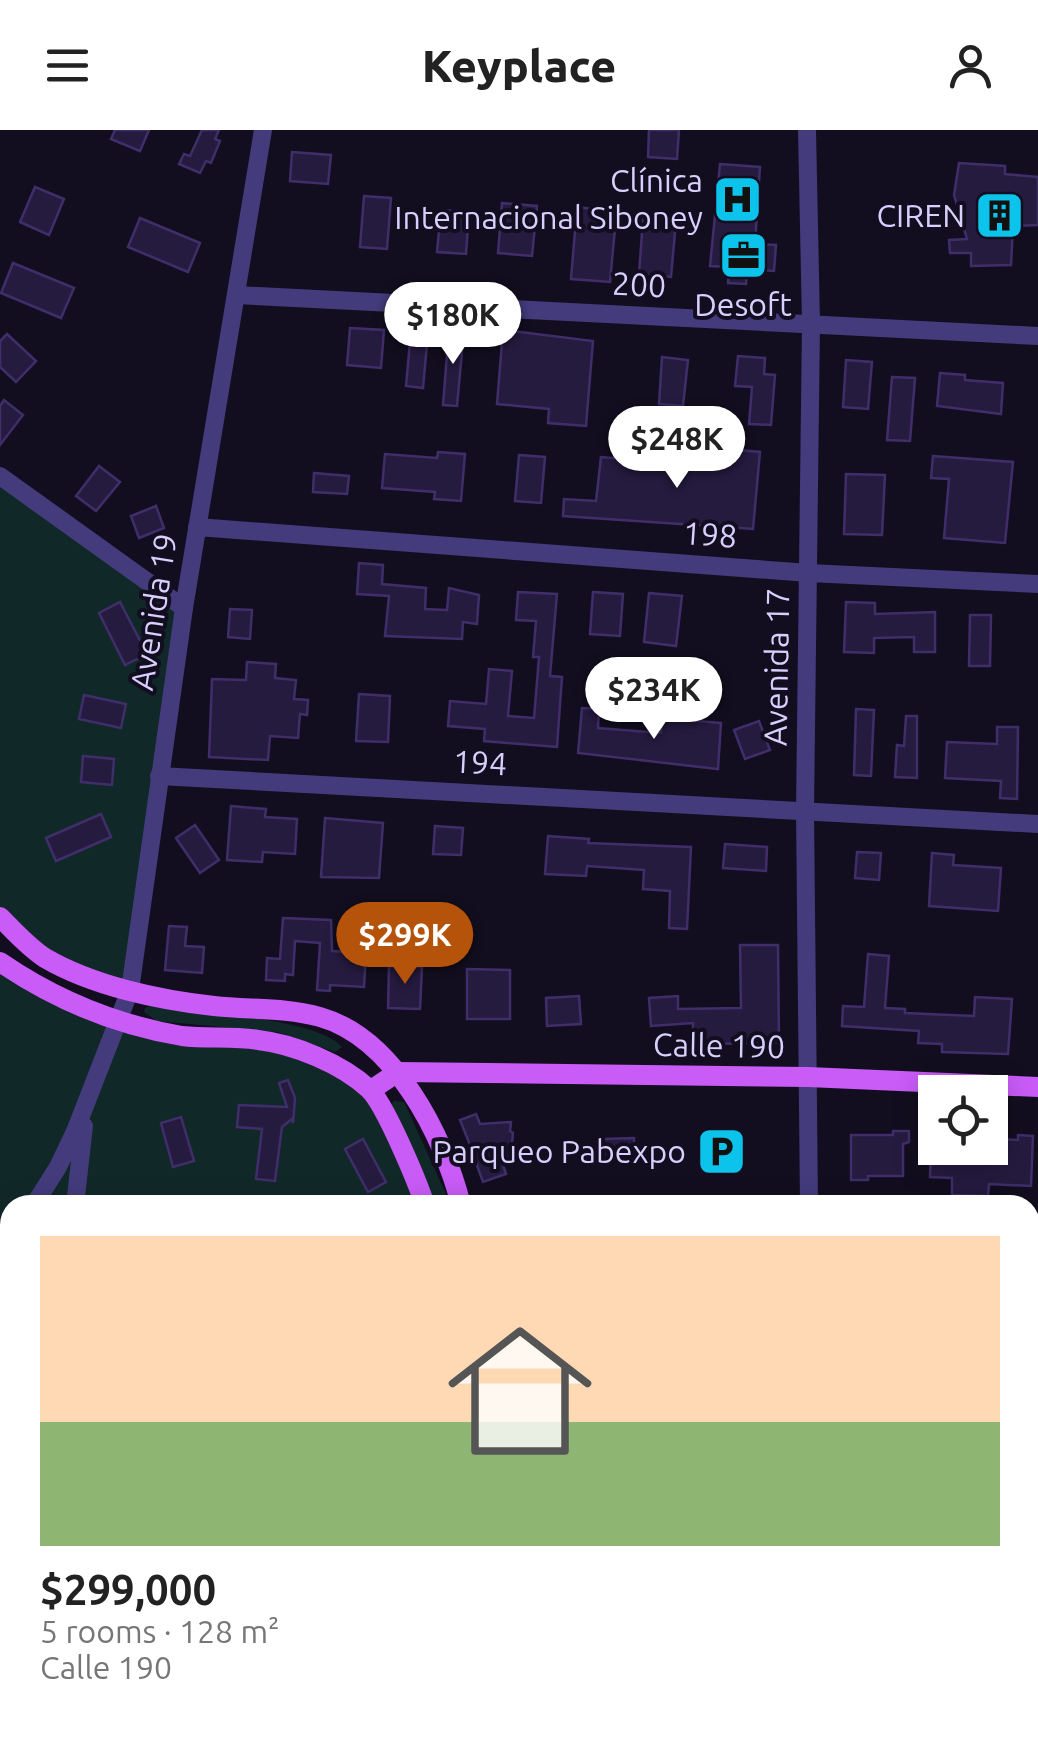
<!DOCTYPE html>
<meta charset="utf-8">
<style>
body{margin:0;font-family:Ubuntu,sans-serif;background:#f2f2f2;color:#222;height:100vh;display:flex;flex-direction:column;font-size:38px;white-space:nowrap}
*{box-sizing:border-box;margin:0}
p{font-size:32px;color:#767676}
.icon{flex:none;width:55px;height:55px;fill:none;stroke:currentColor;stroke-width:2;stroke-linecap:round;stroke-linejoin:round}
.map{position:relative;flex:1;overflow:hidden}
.panel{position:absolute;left:0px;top:1065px;width:1040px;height:550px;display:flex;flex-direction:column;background:#fff;border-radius:30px 30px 0 0;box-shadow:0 5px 25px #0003}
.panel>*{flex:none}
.controls{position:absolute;left:918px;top:945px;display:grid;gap:20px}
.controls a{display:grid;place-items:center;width:90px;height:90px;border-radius:0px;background:#fff;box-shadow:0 5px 25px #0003;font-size:50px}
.price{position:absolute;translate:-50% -85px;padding:0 22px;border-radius:35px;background:#fff;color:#222;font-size:32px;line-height:65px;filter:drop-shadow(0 2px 5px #0008)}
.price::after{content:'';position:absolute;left:50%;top:60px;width:30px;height:22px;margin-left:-15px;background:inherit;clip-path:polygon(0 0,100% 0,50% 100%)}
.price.selected{background:#b45309;color:#fff}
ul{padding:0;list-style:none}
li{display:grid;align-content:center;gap:20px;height:530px;padding:0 40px}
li+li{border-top:2px solid #e0e0e0}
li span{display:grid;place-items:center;height:310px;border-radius:0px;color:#555}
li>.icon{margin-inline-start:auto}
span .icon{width:180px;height:180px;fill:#fffc;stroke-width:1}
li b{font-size:42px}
header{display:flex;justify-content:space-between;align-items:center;height:130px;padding:0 40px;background:#fff;font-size:45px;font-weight:800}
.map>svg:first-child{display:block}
.green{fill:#112829}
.building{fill:#251b3f;stroke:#3f2e6a;stroke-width:2.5}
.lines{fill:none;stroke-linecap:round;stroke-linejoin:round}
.minor{stroke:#433b7c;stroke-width:18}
.major{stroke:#c95bf7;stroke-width:20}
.labels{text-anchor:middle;stroke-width:8;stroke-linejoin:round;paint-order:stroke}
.poi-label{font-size:32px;fill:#d8cffd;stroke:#120e1f;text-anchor:end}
.street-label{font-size:32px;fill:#d8cffd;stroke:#120e1f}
</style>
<header><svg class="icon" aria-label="menu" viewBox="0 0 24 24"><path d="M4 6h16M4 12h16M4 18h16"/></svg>Keyplace<svg class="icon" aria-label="person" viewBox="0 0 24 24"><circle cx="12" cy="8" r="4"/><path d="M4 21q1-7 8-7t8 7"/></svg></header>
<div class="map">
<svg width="1038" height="1615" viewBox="0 0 1038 1615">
<rect width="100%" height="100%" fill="#120e1f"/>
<g class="green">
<path d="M0,346L184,478L130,860L72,841L0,787Z"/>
<path d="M0,832L119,890L262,910L371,960L425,1075H10V1605H370L372,1615H0Z"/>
<path d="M150,876C193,882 317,888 342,917L335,922L277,902L157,891L144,882L145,878Z"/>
<path d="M394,971L404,972L451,1075H434L391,975Z"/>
</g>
<g class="building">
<path d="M115,0H149L140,21L111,9Z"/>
<path d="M202,0H219L215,9L220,11L211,33L206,31L200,43L179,34L184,24L190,26Z"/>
<path d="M649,0H679L677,29L648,27Z"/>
<path d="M292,22L331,25L328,54L290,51Z"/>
<path d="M959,33L1005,36V44L1038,47V95L1013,96L1011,135L971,136V123H950L949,110L967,109L954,65Z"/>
<path d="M720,34L760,37L755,114L776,115L774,141L747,139L746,154L728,153L729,137L710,136Z"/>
<path d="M35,57L64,69L49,105L20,92Z"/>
<path d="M364,66L391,68L387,119L360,117Z"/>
<path d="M502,73L537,76L532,126L498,123Z"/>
<path d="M577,77L594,79V86L616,88L610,152L571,149Z"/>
<path d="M441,80L469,82L466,124L437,122Z"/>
<path d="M140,88L200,113L188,142L128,117Z"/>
<path d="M643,89L676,91L671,147L639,144Z"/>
<path d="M13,133L74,158L61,188L1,163Z"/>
<path d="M350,198L384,200L381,238L347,235Z"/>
<path d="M449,199L464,200L457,276L443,275Z"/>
<path d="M503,200L593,211L586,296L548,293L549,279L497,274Z"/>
<path d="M411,201L428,203L423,258L406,256Z"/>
<path d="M7,204L36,231L16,252L0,237V211Z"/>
<path d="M738,226L765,228L764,244L775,245L771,295L749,294L752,257L735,256Z"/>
<path d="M662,227L688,230L683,276L659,274Z"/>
<path d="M846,230L872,232L868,279L843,277Z"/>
<path d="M940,243L965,245V250L1003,253L1001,284L937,276Z"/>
<path d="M892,247L915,248L910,311L887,310Z"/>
<path d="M4,270L23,285L0,315V276Z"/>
<path d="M695,316L760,322L753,399L563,386L564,369L596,371L601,327L693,335Z"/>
<path d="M438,322L465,324L461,371L434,369L435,362L382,358L385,324L437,328Z"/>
<path d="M519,325L545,327L541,373L515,371Z"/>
<path d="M933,326L1013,332L1005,413L944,408L949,349L931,348Z"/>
<path d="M99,336L120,352L96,381L76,366Z"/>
<path d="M314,343L349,346L347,364L313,362Z"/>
<path d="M846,344L885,345L882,405L844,404Z"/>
<path d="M156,376L164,398L139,408L131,386Z"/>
<path d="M359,433L383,435L382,454L426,458L425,479L447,480L449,458L479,465L477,494L463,492L462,509L385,506L389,466L357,464Z"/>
<path d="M518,462L557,464L550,546L562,547L557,617L484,611L485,599L448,596L450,571L486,574L489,539L512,541L508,586L534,588L539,527H533L536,491L516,490Z"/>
<path d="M593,462L623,464L620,506L590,504Z"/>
<path d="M649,463L682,466L676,516L644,512Z"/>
<path d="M120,472L147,524L125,535L99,483Z"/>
<path d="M846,472L875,473V484L935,482V522H914V507L874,508V523L844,522Z"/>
<path d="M230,479L252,480L250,509L228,507Z"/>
<path d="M970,485H991L990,536H969Z"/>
<path d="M247,532L276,534L275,548L296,550L294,569L308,570L307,585L300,584L298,608L270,606L268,630L209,627L212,549L246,550Z"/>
<path d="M359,564L390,566L388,612L356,611Z"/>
<path d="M84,565L126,574L121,598L79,589Z"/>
<path d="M582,578L599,579L598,598L661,603L662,588L721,593L718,639L578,623Z"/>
<path d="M856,579L874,580L871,646L854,645Z"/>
<path d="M906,586H917V648L895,647L897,615L904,616Z"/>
<path d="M759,591L770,620L745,629L734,600Z"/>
<path d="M997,597H1018L1017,669L1000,668L1001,651L945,648L947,612L997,614Z"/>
<path d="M83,626L114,629L112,655L81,652Z"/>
<path d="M231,676L266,679L265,687L297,689L295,724L263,722L262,732L227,730Z"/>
<path d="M101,684L111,707L56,731L46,708Z"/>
<path d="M325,688L383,693L379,748L321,747Z"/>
<path d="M195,695L219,730L200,743L176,708Z"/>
<path d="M435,696L463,698L461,725L433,724Z"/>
<path d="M548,706L589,709L588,713L691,717L687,799L669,798L670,761L643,759L644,740L587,736L586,746L545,744Z"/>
<path d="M725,714L767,717L766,741L723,738Z"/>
<path d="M857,722L881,723L879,750L855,748Z"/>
<path d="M932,723L954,725L953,735L1001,738L998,781L929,776Z"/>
<path d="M283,788L331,790L332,821L366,823L364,857L330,855V861L317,860L320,813L295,811L293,845L285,844V851L266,850L267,828L280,829Z"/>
<path d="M169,796L187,797L185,816L204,817L202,843L165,840Z"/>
<path d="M740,815H778L779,913L693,914V893L651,896L649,868L678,866V879L741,878Z"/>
<path d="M868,824L889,826L885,878L905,879V883L974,886L975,867L1012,869L1008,924L942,922V914L918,913L919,901L842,896L843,876L864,877Z"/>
<path d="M389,836L422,837L420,879L388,878Z"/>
<path d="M467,839L510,840V889H467Z"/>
<path d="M579,866L581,894L547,896L546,868Z"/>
<path d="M288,950L295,968L293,993L292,989L282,997L275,1051L256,1049L262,999L237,997L239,975L287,977L279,953Z"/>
<path d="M476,984L480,994L511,992L510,1001L513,1003L511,1025L501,1029L506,1044L483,1052L475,1030L471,1032L467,1022L472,1020L460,990Z"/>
<path d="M181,987L194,1031L173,1037L161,993Z"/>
<path d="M893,1001H909V1012L903,1014V1046H868V1050H851V1005H893Z"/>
<path d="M1018,1005L1033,1006L1031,1056L989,1054L988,1066L952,1065V1048L930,1047L931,1018H999L1000,1009L1018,1010Z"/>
<path d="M634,1008V1029L603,1030V1009Z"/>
<path d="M363,1009L386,1052L368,1062L345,1019Z"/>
</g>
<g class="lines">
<g class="minor">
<path d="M807,0L811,194L805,680L809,1075"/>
<path d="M237,165L1038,206"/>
<path d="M0,346L184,478"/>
<path d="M197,397L809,443L1038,454"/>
<path d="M159,646L1038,694"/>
<path d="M34,1075L58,1037L76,999L130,860L184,478L263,0"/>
<path d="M75,1075L84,996"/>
<path d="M0,1115L10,1104"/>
<path d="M0,1139H10"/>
<path d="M1030,1222H1038"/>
<path d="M0,1456L10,1436"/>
<path d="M1030,1462H1038"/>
<path d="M810,1605V1615"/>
</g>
<g class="major">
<path d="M0,787C14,801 28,817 45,828C93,856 159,870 214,876C249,880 285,877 320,887C394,908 444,1006 461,1075"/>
<path d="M0,832C54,869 117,895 182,906C207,909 233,906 258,910C294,914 342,934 369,959C385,974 417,1051 425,1075"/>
<path d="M371,960L398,942L808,947L1038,957"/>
<path d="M370,1605L372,1615"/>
<path d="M406,1605L407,1615"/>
</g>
</g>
<defs>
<symbol id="hospital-square" viewBox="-11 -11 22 22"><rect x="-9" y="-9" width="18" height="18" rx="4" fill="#0cc3eb" stroke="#120e1f"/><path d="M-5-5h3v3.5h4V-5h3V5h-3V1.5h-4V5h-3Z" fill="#111"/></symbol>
<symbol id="building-square" viewBox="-11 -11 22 22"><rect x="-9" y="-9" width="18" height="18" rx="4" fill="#0cc3eb" stroke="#120e1f"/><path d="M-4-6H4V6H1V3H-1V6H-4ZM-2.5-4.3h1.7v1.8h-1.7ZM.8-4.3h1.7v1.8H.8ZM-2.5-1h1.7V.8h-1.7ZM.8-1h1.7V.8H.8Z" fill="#111"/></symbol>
<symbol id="office-square" viewBox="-11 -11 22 22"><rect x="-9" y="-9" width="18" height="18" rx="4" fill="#0cc3eb" stroke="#120e1f"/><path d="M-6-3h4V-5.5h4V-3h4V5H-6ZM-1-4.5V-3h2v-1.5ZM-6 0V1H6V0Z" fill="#111"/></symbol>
<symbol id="parking-square" viewBox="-11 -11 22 22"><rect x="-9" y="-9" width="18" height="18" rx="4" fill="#0cc3eb" stroke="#120e1f"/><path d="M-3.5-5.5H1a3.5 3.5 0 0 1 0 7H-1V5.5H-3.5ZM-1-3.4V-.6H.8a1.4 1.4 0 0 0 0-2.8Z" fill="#111"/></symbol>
</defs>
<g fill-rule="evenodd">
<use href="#hospital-square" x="710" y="42" width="55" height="55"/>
<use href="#building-square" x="972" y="58" width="55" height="55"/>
<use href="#office-square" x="716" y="98" width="55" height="55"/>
<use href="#parking-square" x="694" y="994" width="55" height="55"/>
</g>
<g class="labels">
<g class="poi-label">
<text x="703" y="62">Clínica<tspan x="703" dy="37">Internacional Siboney</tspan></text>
<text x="965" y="97">CIREN</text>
<text x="743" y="186" text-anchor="middle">Desoft</text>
<text x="686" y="1033">Parqueo Pabexpo</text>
</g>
<g class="street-label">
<text transform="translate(639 155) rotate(3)" y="11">200</text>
<text transform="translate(710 405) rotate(4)" y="11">198</text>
<text transform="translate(154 482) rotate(-81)" y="11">Avenida 19</text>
<text transform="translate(777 537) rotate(-89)" y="11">Avenida 17</text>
<text transform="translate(480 633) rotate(3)" y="11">194</text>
<text transform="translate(719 916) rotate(1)" y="11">Calle 190</text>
</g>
</g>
</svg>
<div class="controls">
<a><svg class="icon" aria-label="locate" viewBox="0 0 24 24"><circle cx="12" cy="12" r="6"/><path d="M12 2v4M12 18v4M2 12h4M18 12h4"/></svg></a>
</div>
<b class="price" style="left:453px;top:237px">$180K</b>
<b class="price" style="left:677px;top:361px">$248K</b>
<b class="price" style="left:654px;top:612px">$234K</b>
<b class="price selected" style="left:405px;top:857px">$299K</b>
<section class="panel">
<ul>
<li><span style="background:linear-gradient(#ffd9b3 60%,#8fb573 0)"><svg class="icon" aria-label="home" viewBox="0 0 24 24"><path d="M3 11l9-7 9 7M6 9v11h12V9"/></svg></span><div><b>$299,000</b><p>5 rooms · 128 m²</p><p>Calle 190</p></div></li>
</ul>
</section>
</div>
